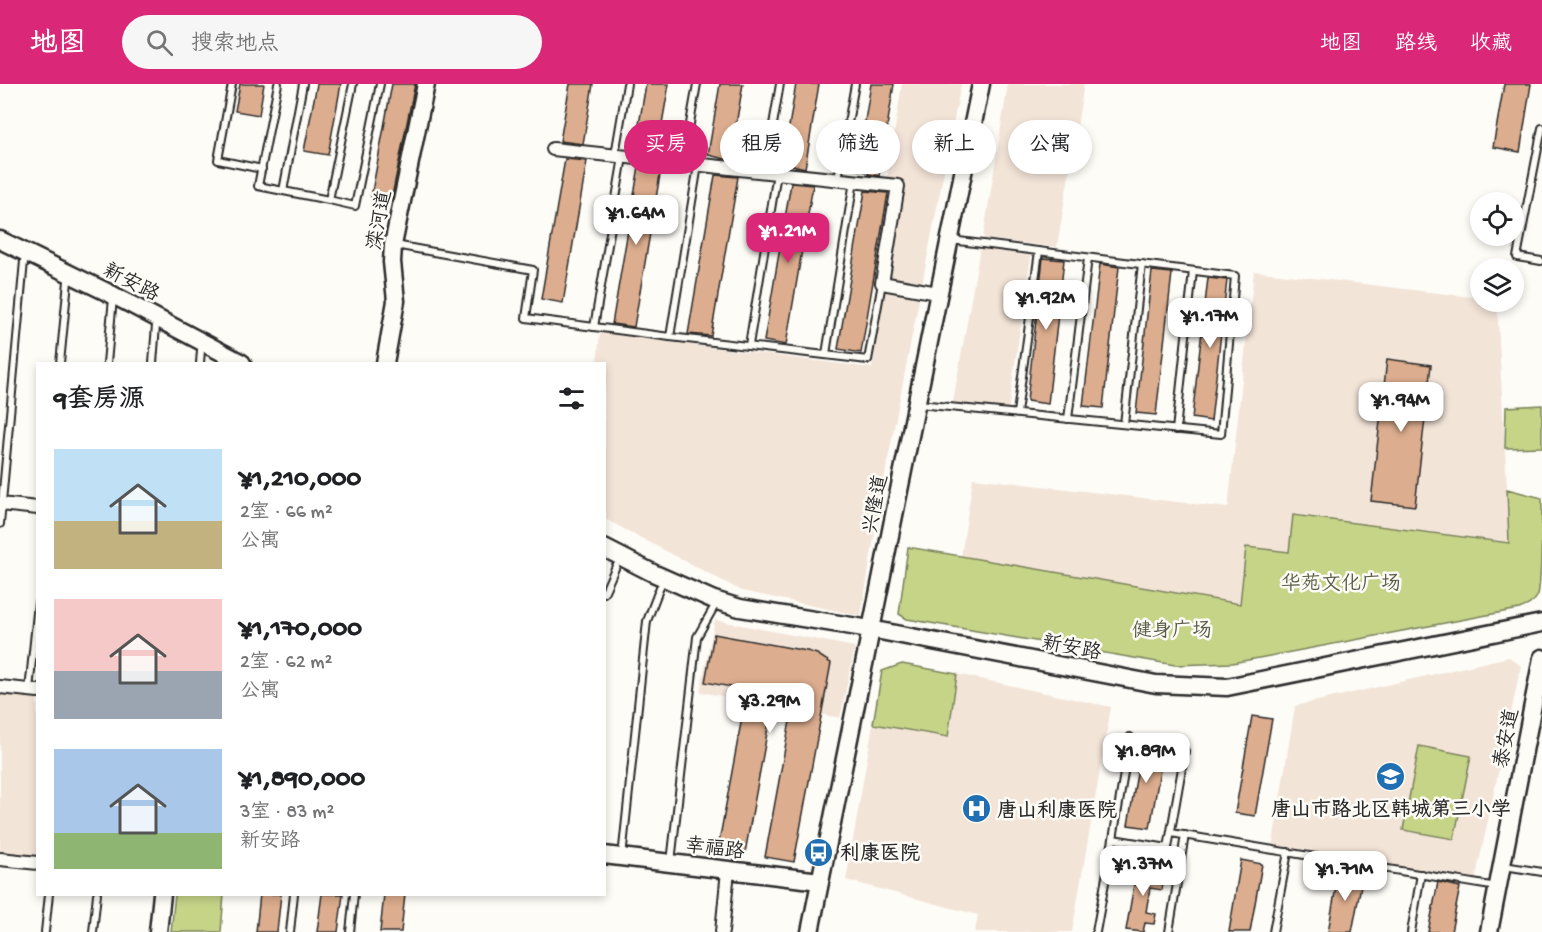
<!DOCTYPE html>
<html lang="zh">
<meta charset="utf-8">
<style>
body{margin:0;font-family:"Gochi Hand","LXGW WenKai TC",sans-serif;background:#f6f6f6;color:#202124;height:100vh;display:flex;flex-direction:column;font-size:22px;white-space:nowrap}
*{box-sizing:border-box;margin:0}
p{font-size:20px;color:#757577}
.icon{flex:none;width:33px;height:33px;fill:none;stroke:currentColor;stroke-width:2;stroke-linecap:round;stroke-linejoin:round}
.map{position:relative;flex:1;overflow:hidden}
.sheet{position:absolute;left:36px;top:278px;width:570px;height:534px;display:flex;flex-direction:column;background:#fff;border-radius:0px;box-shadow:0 3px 9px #0003}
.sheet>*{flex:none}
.guide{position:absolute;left:624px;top:36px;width:570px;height:54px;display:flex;gap:12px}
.tools{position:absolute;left:1470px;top:108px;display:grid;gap:12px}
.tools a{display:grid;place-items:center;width:54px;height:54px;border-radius:50%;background:#fff;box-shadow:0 3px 9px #0003;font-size:30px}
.price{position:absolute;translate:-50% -51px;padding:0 14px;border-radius:12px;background:#fff;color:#222;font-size:20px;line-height:39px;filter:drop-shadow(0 2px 3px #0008)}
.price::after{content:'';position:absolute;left:50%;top:36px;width:18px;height:14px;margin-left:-9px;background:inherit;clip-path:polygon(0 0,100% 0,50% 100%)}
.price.current{background:#db2777;color:#fff}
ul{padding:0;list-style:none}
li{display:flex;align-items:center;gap:18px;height:150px;padding:0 18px}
li span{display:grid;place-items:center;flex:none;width:168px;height:120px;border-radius:0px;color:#555}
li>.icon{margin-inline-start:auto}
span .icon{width:72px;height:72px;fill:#fffc;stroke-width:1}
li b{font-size:26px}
h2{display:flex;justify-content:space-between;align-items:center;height:72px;padding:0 18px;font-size:26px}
.chip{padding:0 21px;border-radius:27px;background:#fff;box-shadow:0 3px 9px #0003;font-size:21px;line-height:54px}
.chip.current{background:#db2777;color:#fff}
header{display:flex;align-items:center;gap:36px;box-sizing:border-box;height:84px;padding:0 30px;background:#db2777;color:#fff}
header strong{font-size:28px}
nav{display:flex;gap:33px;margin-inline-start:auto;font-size:21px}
.search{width:420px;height:54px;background:#f6f6f6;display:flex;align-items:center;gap:15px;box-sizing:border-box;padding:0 21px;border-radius:33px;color:#757577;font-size:22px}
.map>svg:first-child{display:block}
.built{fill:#f3e4d8}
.green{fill:#c6d488;stroke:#78805a;stroke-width:1.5}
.building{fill:#dcad8e;stroke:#2b2b2b;stroke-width:1.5}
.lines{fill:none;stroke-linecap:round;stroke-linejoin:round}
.lane-casing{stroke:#2b2b2b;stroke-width:10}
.street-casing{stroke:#2b2b2b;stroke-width:16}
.secondary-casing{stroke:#2b2b2b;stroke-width:21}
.lane{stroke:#fdfcf7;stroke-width:6}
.street{stroke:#fdfcf7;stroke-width:12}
.secondary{stroke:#fdfcf7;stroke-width:16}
.labels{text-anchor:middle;stroke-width:5;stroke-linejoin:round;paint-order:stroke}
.street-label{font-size:20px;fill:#2b2b2b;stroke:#fdfcf7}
.park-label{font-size:20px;fill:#5a5e47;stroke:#fdfcf7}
.poi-label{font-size:20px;font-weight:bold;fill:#2b2b2b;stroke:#fdfcf7;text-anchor:start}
</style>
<header>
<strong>地图</strong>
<div class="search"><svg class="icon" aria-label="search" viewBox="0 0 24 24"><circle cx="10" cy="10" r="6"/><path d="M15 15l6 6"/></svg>搜索地点</div>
<nav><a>地图</a><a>路线</a><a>收藏</a></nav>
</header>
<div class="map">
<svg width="1542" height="848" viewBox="0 0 1542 848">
<rect width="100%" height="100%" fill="#fdfcf7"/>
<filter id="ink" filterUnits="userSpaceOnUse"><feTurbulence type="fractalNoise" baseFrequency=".0167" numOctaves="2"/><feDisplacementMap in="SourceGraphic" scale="12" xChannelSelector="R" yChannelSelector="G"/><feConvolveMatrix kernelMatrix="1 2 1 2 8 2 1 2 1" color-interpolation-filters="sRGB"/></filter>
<g filter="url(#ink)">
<g class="built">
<path d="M902,0H961L882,406L861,532L742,507L605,435L604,279H597L600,249L872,284L901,105L886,101Z"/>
<path d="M1008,0H1084L1057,163L983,155Z"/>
<path d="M980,164L1031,172L1008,327L953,318Z"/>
<path d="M1254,187L1480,214V218H1497L1510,459L1293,431L1290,468L1246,464L1240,520L961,473L973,394L1228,424Z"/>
<path d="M715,536L855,563L840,634L700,608Z"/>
<path d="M1509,573L1521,582L1475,797L1272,765L1295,622Z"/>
<path d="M957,590L1111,623L1072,848H975L978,831L846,796L873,640L948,653Z"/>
<path d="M0,608L37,612V775L0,771Z"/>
</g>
<g class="green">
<path d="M1542,321V363L1505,364L1506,323Z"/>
<path d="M1507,405L1542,414C1542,438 1542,491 1538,511C1534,519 1527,522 1519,525L1232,579L1175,581L907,535L899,530L908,463L1240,520L1246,463L1289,468L1293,431L1509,459Z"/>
<path d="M902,580L957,590L948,653L873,640L882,587Z"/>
<path d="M1419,662L1471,672L1454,755L1403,746Z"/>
<path d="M175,810H224L221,848H171Z"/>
</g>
<g class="building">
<path d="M240,0H264L259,31L235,27Z"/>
<path d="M317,0H341L328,71L304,67Z"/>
<path d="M392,0H415L391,117L371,113Z"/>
<path d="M570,0H593L583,60L560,57Z"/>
<path d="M646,0H669L657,68L635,64Z"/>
<path d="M720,0H743L730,76L708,71Z"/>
<path d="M796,0H819L805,84L783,79Z"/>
<path d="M871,0H894L879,92L868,90V88L857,86Z"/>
<path d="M1504,0H1531L1520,68L1493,63Z"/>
<path d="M565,75L587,77L563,219L541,215Z"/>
<path d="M639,82L661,85L634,243L612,240Z"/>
<path d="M715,91L738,93L711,252L688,250Z"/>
<path d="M791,99L813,101L786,261L764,257Z"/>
<path d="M865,107L888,109L861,269L838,265Z"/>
<path d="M1043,174L1064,176L1048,320L1027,317Z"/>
<path d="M1100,180L1119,183L1103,324L1083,322Z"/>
<path d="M1152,187L1172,189L1156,331L1136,329Z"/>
<path d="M1208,194L1227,196L1211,337L1192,334Z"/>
<path d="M1387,275L1431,281L1415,422L1371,417Z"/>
<path d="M714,550L807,567L817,570L831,579L794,778L765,773L794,615L774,611L745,769L718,764L747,606L705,598Z"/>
<path d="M1252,632L1272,635L1255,732L1235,729Z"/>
<path d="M1143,655L1165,658L1150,744L1128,741Z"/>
<path d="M1241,776L1262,780L1250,848H1229Z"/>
<path d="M1138,778L1155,781L1154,791L1164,793L1162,806L1150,804L1146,828L1156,830L1154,840L1145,839L1143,848L1126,846Z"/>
<path d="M1339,786L1363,791L1352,848H1328Z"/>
<path d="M1438,798L1460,803L1451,848H1428Z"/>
<path d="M260,810H281L277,848H256Z"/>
<path d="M322,810H343L338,848H317Z"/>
<path d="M384,810H405L401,848H380Z"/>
</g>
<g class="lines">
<defs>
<g id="lane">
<path d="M232,0L218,76L262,85"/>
<path d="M278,0L258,102L329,116L353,0"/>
<path d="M615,71L627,0"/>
<path d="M683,79L697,0"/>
<path d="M765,87L780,0"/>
<path d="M838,95L855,0"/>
<path d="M283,107L303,0"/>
<path d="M329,116L355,122L380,0"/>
<path d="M395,161L533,186L526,234L670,253L868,276L882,199"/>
<path d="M1541,177L1517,173L1542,44"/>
<path d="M594,243L623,73"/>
<path d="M670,253L698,81"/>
<path d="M749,261L777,89"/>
<path d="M826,270L854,97"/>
<path d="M60,279L68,197"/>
<path d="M107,279L113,214"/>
<path d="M153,279L156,241"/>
<path d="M200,279L201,266"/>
<path d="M919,320L1221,350L1235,192L951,156"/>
<path d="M1017,329L1039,167"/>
<path d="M1068,335L1088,174"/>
<path d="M1124,340L1142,180"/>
<path d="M1176,346L1193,187"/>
<path d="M0,440L24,177"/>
<path d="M604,509L616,482"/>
<path d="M29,606L38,519"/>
<path d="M1171,749L1497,803"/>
<path d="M1113,755L1130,653"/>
<path d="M622,773L647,537L660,503"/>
<path d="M671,778L697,553L713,525"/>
<path d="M1504,782L1542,788"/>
<path d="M45,848L49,810"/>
<path d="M93,848L97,810"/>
<path d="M290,848L294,810"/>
<path d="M350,848L354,810"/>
<path d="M1096,848L1113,755L1168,764L1185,667"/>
<path d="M1169,848L1185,751"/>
<path d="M1273,848L1288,768"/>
<path d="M1411,848L1421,790"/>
</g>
<g id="street">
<path d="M553,65L898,102L882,199L938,209"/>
<path d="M0,420L38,424"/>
<path d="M0,603L38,607"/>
<path d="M0,775L38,779"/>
<path d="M722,848L728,786"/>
</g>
<g id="secondary">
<path d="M0,156L113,211L242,279"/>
<path d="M385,279L396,217L392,178L393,161L426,0"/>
<path d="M604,464L653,489L714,516L740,524L870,545L1156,600L1227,603L1542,539"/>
<path d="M604,771L820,797"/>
<path d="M158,848L162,810"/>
<path d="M810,848L981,0"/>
<path d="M1489,848L1542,574"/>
</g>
</defs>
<use href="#lane" class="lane-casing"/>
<use href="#street" class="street-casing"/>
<use href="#secondary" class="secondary-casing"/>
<use href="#lane" class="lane"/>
<use href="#street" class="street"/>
<use href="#secondary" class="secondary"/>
</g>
</g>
<defs>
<symbol id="school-disc" viewBox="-11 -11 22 22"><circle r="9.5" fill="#1f6fb2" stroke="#fdfcf7"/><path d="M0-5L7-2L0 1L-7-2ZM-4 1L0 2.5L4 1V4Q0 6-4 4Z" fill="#fff"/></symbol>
<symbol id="hospital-disc" viewBox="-11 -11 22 22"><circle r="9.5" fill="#1f6fb2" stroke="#fdfcf7"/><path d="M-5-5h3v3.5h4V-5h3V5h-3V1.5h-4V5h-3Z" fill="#fff"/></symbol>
<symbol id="bus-disc" viewBox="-11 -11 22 22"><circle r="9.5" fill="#1f6fb2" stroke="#fdfcf7"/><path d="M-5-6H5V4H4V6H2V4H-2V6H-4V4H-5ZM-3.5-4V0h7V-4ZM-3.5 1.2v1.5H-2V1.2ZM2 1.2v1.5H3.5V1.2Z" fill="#fff"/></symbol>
</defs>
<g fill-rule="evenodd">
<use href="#school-disc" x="1374" y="676" width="33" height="33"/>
<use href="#hospital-disc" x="960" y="708" width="33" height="33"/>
<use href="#bus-disc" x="802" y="752" width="33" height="33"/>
</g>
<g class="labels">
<g class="street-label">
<text transform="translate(378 136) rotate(-80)" y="7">滦河道</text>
<text transform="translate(132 197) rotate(27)" y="7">新安路</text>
<text transform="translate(874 420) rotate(-79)" y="7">兴隆道</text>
<text transform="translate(1072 562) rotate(11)" y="7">新安路</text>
<text transform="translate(1505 654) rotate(-79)" y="7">泰安道</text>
<text transform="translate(715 763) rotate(7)" y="7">幸福路</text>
</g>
<g class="park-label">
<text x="1341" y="505">华苑文化广场</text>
<text x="1172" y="552">健身广场</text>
</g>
<g class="poi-label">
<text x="1391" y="731" text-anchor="middle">唐山市路北区韩城第三小学</text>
<text x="997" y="732">唐山利康医院</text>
<text x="840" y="775">利康医院</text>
</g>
</g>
</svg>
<div class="tools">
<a><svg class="icon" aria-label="locate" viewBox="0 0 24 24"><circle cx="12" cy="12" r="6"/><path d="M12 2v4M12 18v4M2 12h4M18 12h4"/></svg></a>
<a><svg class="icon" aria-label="layers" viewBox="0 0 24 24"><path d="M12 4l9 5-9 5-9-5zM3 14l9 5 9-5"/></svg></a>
</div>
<b class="price" style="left:636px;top:162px">¥1.64M</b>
<b class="price current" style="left:788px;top:180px">¥1.21M</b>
<b class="price" style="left:1046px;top:247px">¥1.92M</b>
<b class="price" style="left:1210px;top:265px">¥1.17M</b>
<b class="price" style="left:1401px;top:349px">¥1.94M</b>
<b class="price" style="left:770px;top:650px">¥3.29M</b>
<b class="price" style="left:1146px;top:700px">¥1.89M</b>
<b class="price" style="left:1143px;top:813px">¥1.37M</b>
<b class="price" style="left:1345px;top:818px">¥1.71M</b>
<div class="guide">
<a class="chip current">买房</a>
<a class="chip">租房</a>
<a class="chip">筛选</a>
<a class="chip">新上</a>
<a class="chip">公寓</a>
</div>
<section class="sheet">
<h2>9套房源<svg class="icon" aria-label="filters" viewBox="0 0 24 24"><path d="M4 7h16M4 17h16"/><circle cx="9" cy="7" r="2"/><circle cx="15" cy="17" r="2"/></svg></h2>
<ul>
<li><span style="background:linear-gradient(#bfe0f5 60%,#c2b280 0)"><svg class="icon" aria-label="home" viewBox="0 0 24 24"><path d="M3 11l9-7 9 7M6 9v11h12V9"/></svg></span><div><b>¥1,210,000</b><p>2室 · 66 m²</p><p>公寓</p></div></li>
<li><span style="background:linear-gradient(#f6c9c9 60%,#9aa5b1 0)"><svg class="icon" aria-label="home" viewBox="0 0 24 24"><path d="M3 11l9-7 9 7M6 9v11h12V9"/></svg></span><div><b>¥1,170,000</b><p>2室 · 62 m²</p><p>公寓</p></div></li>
<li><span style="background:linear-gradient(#a9c7e8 70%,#8fb573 0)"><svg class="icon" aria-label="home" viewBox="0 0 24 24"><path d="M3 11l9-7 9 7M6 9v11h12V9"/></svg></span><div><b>¥1,890,000</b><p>3室 · 83 m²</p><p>新安路</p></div></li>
</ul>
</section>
</div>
